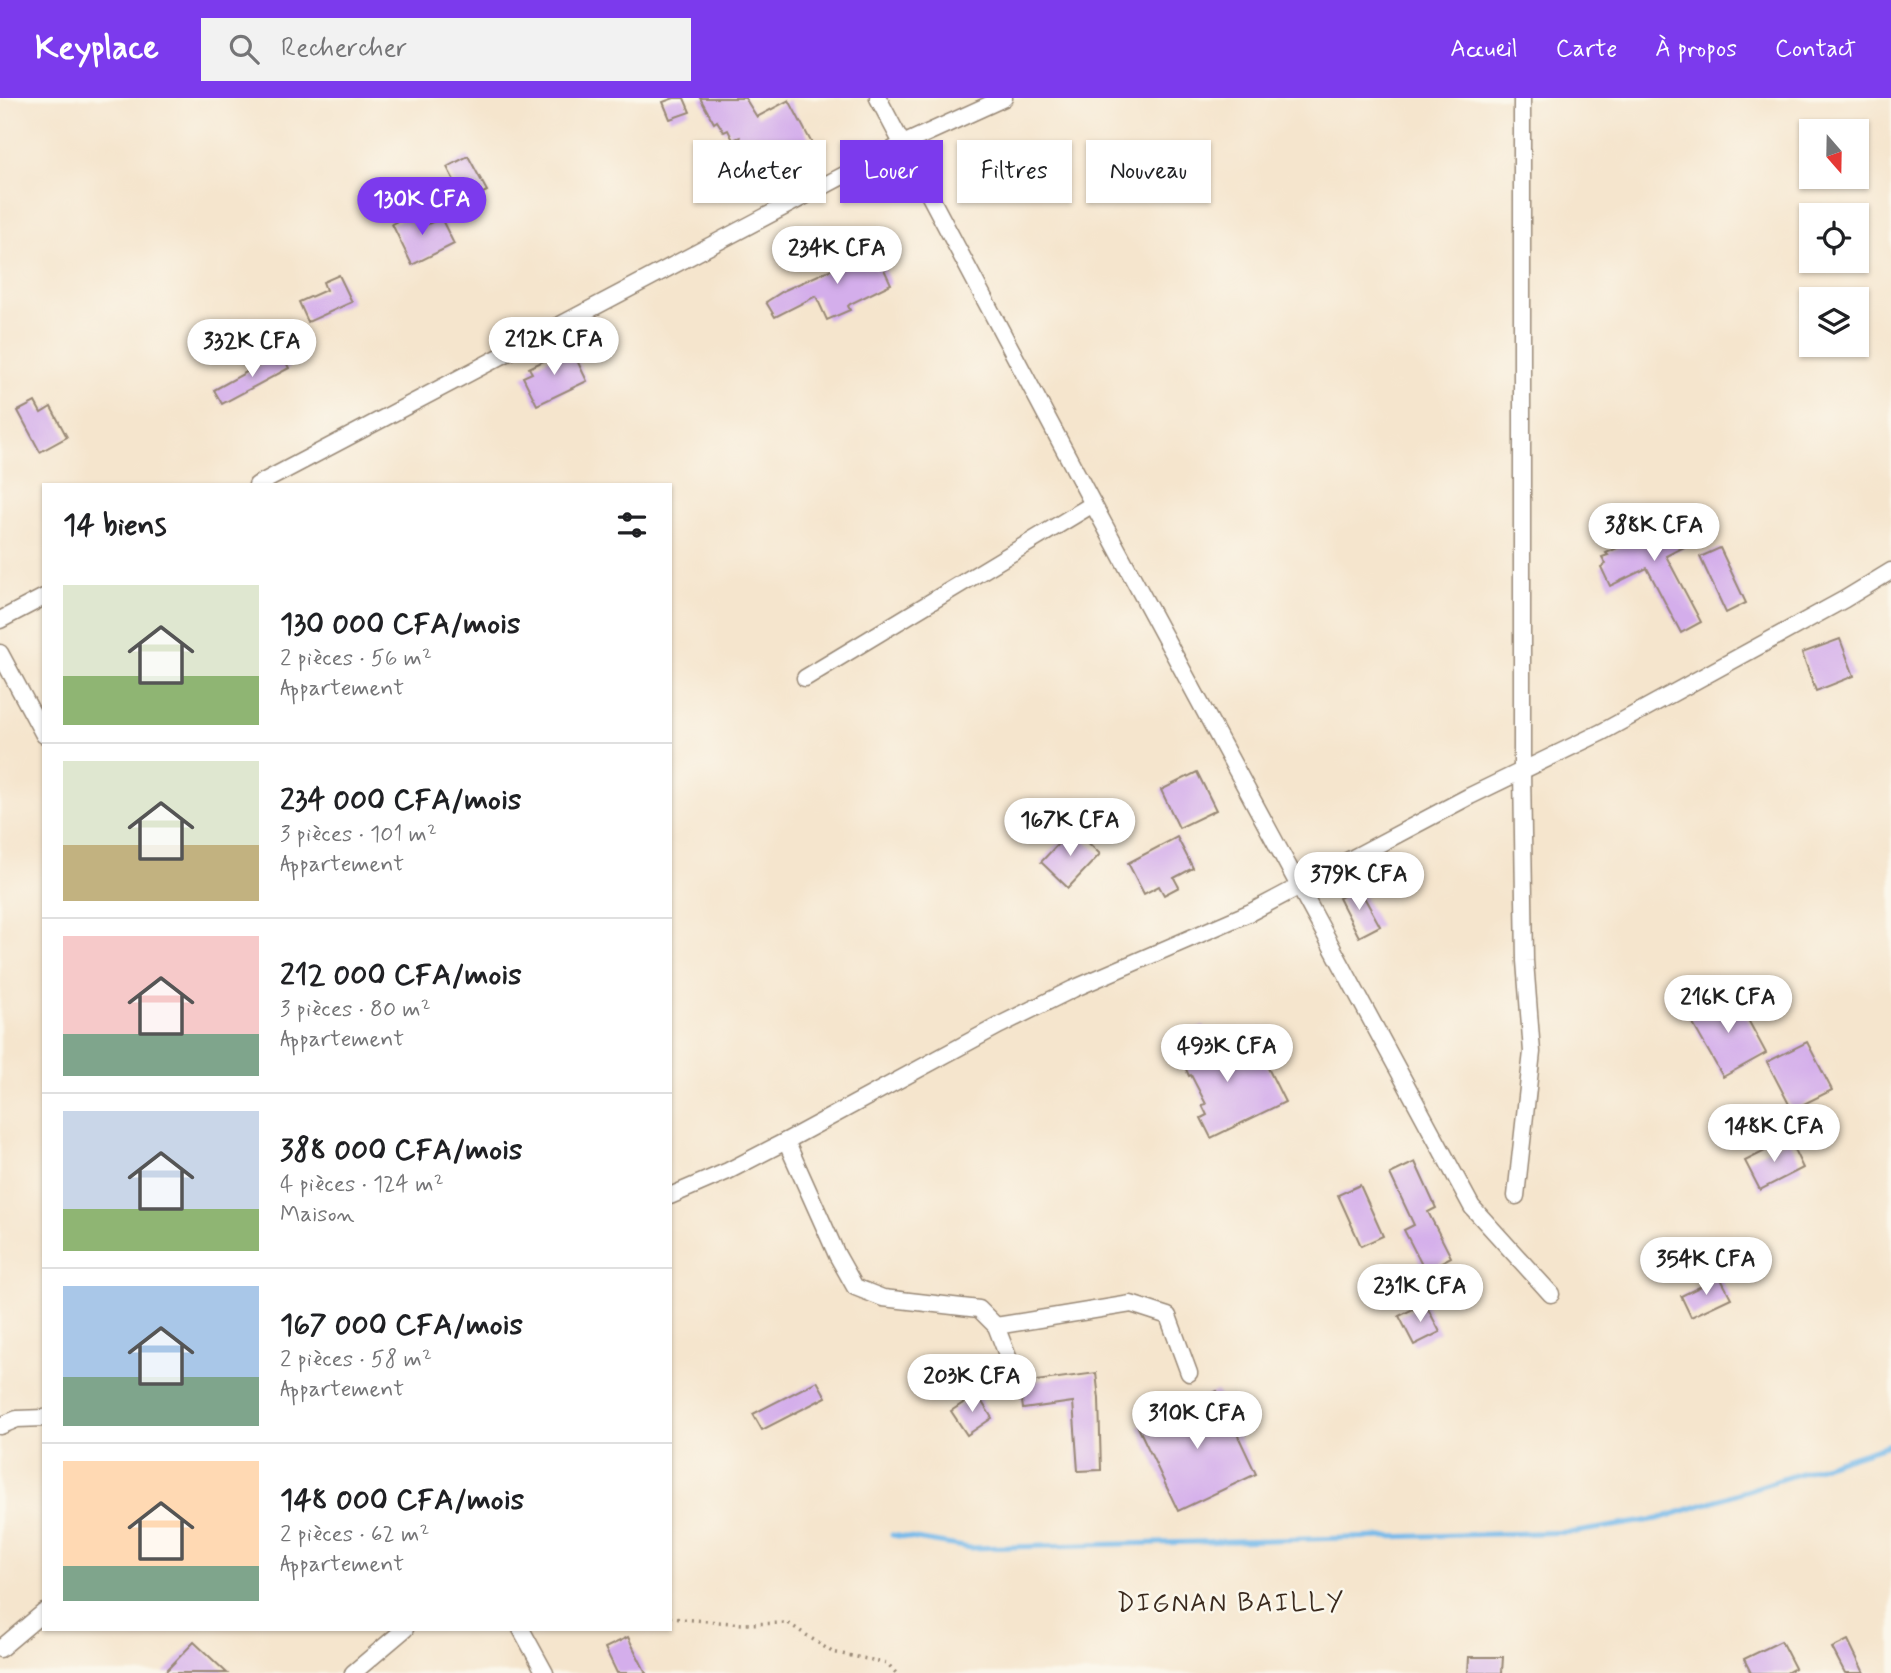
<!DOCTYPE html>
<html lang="fr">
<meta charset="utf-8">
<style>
body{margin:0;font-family:Mynerve,sans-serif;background:#f2f2f2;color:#202124;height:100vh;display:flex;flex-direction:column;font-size:26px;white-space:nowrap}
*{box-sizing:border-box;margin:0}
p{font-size:23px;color:#757577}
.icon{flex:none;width:38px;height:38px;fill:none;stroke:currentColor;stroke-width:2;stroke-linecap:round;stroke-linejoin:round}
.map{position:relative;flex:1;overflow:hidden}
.panel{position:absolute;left:42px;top:385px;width:630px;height:1148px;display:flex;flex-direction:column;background:#fff;border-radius:0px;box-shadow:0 2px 5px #0004}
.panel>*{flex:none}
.guide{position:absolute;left:693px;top:42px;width:665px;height:63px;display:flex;gap:14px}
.needle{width:46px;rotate:160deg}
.buttons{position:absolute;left:1799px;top:21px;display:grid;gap:14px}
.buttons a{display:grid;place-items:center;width:70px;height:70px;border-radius:0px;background:#fff;box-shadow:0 2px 5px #0004;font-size:35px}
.price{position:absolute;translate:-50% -60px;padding:0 16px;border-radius:24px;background:#fff;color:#222;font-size:23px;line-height:46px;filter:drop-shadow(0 2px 4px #0008)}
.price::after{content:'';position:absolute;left:50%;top:42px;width:21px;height:16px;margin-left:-10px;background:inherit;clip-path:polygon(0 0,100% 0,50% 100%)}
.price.current{background:#7c3aed;color:#fff}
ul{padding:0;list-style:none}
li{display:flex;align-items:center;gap:21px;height:175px;padding:0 21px}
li+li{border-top:2px solid #e0e0e0}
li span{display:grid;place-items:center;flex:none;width:196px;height:140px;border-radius:0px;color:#555}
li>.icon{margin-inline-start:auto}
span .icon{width:84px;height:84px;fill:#fffc;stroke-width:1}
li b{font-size:30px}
h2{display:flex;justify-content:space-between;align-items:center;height:84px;padding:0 21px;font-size:30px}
.tag{padding:0 24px;border-radius:0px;background:#fff;box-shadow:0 2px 5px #0004;font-size:24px;line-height:63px}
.tag.current{background:#7c3aed;color:#fff}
header{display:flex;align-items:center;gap:42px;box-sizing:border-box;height:98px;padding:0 35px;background:#7c3aed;color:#fff}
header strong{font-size:33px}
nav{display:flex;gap:38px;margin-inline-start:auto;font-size:24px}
.search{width:490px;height:63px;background:#f2f2f2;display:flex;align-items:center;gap:18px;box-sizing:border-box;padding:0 24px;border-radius:0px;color:#757577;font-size:26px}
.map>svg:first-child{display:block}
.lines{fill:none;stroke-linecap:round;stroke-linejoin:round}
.stream{stroke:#74b9ea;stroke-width:5}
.building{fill:#d4aeeb}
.minor-casing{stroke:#988876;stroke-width:19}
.path{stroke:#988876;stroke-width:3.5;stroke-dasharray:2 5;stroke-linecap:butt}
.minor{stroke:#fff;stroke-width:16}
.labels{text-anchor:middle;stroke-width:5;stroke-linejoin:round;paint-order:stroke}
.quarter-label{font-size:26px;letter-spacing:2px;fill:#3b2a1e;stroke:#fbf7ec}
</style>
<header>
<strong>Keyplace</strong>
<div class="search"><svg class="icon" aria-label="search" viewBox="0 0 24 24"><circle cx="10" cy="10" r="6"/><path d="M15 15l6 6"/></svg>Rechercher</div>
<nav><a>Accueil</a><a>Carte</a><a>À propos</a><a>Contact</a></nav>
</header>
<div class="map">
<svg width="1891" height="1575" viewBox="0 0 1891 1575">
<rect width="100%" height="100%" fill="#fbf7ec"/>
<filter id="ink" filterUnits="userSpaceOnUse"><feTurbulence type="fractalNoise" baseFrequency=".0143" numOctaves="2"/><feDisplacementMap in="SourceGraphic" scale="14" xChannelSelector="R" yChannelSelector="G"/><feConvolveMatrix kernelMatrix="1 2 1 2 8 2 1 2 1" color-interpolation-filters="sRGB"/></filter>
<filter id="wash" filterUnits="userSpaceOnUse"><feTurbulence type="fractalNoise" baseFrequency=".00686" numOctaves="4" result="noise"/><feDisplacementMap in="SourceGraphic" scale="28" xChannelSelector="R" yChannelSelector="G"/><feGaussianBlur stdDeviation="1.57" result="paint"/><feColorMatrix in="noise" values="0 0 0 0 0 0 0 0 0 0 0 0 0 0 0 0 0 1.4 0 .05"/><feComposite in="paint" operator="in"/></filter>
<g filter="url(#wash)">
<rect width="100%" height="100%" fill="#f5e5cd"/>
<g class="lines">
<path class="stream" d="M892,1437L970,1450L1576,1434L1658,1421L1891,1346"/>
</g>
<g id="blocks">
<g class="building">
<path d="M674,0H684L690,14L670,21L663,4Z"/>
<path d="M700,0H745L757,19L789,2L817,55L791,68L788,61L760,76L740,39L733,42L728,32L724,34L717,23L714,25Z"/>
<path d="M468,58L487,93L465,104L447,69Z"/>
<path d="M420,112L428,126L441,120L454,146L412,167L392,126Z"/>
<path d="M873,148L891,186L850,206L848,208L850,212L827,222L816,198L775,219L766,204L785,192L841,167L840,165Z"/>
<path d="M339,177L352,204L308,224L299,204L326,192L323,184Z"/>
<path d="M562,254L564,259L573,254L587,283L537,307L523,279L532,275L529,270Z"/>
<path d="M281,255L289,270L222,306L214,292Z"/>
<path d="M35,304L41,315L51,309L67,339L40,354L18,313Z"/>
<path d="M1673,413L1690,446L1666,458L1701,524L1681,535L1647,470L1610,488L1601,469L1606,466L1602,459L1608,457L1606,455L1628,445L1620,429L1635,421L1637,426L1645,422L1647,425Z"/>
<path d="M1720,450L1746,505L1726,515L1700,459Z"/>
<path d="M1840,541L1854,578L1816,593L1802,555Z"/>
<path d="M1197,674L1216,712L1179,730L1161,692Z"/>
<path d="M1073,730L1100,756L1068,790L1041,764Z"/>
<path d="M1177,739L1193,770L1174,780L1179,789L1164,797L1159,788L1144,796L1128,765Z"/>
<path d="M1359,790L1380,828L1359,839L1339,800Z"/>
<path d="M1733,894L1766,955L1723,979L1689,919Z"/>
<path d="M1204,928L1225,972L1260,954L1285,1004L1211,1040L1201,1020L1207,1017L1202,1007L1206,1006L1191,977L1189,978L1173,942Z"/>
<path d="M1807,944L1832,992L1792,1012L1767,964Z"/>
<path d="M1789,1041L1803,1070L1760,1092L1745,1063Z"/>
<path d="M1415,1064L1436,1110L1428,1114L1451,1159L1425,1173L1404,1132L1414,1127L1390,1076Z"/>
<path d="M1360,1087L1383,1138L1361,1148L1338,1097Z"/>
<path d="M1720,1179L1731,1200L1691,1219L1681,1198Z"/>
<path d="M1425,1205L1440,1234L1414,1247L1399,1218Z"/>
<path d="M1096,1275L1099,1301L1101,1372L1078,1373L1073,1304L1023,1311L1020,1285Z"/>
<path d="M817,1283L826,1299L762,1332L753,1316Z"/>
<path d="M1217,1293L1256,1376L1178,1413L1138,1329Z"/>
<path d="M977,1296L992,1320L967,1337L951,1313Z"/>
<path d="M628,1539L646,1575H617L605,1550Z"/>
<path d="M1848,1542L1864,1575H1845L1832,1550Z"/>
<path d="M1781,1543L1795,1570L1786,1575H1751L1744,1561Z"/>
<path d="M194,1544L227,1575H164Z"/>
<path d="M1469,1559H1503L1502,1575H1468Z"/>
</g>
</g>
</g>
<g filter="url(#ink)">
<use href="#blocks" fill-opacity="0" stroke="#988876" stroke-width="2"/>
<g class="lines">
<defs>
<g id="minor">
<path d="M878,0L1093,406L1472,1109L1551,1196"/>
<path d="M257,387L903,46L1004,0"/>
<path d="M0,522L44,499"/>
<path d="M0,555L44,637"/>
<path d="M805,580L1093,406"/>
<path d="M786,1043L837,1157L855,1189L883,1200L979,1211L996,1228L1013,1272"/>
<path d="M670,1098L728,1073L786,1043L1000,927L1073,891L1251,814L1470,698L1602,634L1845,501L1891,473"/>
<path d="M1516,1098L1532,954L1525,863L1522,673V0"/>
<path d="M996,1228L1131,1206L1168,1218L1189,1275"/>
<path d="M0,1328L17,1321L44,1320"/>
<path d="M521,1531L545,1575"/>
<path d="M0,1551L44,1514"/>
<path d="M353,1575L405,1531"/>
</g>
</defs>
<use href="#minor" class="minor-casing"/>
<path class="path" d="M670,1520L743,1526L788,1525L832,1554L887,1565L896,1575"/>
<use href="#minor" class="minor"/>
</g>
</g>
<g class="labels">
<g class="quarter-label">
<text x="1231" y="1513">DIGNAN BAILLY</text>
</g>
</g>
</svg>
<div class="buttons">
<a><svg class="needle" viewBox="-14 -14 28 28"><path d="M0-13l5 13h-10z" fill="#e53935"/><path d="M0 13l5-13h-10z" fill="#757577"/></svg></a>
<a><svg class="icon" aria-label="locate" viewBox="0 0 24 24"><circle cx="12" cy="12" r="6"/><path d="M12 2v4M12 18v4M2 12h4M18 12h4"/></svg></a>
<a><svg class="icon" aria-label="layers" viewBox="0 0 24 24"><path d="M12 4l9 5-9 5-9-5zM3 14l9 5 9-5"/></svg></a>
</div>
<b class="price current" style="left:422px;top:139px">130K CFA</b>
<b class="price" style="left:837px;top:188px">234K CFA</b>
<b class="price" style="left:554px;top:279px">212K CFA</b>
<b class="price" style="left:252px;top:281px">332K CFA</b>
<b class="price" style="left:1654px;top:465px">388K CFA</b>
<b class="price" style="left:1070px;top:760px">167K CFA</b>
<b class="price" style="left:1359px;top:814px">379K CFA</b>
<b class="price" style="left:1728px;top:937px">216K CFA</b>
<b class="price" style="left:1227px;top:986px">493K CFA</b>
<b class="price" style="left:1774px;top:1066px">148K CFA</b>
<b class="price" style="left:1706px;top:1199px">354K CFA</b>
<b class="price" style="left:1420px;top:1226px">231K CFA</b>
<b class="price" style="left:972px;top:1316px">203K CFA</b>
<b class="price" style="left:1197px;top:1353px">310K CFA</b>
<div class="guide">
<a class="tag">Acheter</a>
<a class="tag current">Louer</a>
<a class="tag">Filtres</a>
<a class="tag">Nouveau</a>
</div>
<section class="panel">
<h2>14 biens<svg class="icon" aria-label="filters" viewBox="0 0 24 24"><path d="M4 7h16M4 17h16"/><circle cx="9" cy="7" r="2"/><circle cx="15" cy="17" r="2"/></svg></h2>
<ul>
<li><span style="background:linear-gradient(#dfe7d0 65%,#8fb573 0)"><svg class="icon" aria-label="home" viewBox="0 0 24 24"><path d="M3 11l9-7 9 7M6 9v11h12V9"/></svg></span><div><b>130 000 CFA/mois</b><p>2 pièces · 56 m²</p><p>Appartement</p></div></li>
<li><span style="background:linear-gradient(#dfe7d0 60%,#c2b280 0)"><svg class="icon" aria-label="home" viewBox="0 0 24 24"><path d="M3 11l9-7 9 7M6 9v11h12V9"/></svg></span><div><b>234 000 CFA/mois</b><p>3 pièces · 101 m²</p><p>Appartement</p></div></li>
<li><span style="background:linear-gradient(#f6c9c9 70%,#7fa58c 0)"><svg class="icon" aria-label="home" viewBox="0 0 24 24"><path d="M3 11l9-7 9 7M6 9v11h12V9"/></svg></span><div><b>212 000 CFA/mois</b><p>3 pièces · 80 m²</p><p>Appartement</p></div></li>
<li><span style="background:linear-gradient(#c9d6e8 70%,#8fb573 0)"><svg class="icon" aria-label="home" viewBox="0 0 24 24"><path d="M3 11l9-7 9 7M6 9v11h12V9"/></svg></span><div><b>388 000 CFA/mois</b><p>4 pièces · 124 m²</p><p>Maison</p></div></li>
<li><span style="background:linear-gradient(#a9c7e8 65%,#7fa58c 0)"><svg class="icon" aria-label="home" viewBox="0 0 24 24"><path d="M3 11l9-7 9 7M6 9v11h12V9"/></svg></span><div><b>167 000 CFA/mois</b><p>2 pièces · 58 m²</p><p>Appartement</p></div></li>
<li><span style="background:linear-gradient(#ffd9b3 75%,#7fa58c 0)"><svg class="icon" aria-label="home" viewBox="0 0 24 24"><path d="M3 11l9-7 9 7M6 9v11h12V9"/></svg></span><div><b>148 000 CFA/mois</b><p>2 pièces · 62 m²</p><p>Appartement</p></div></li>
</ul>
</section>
</div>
